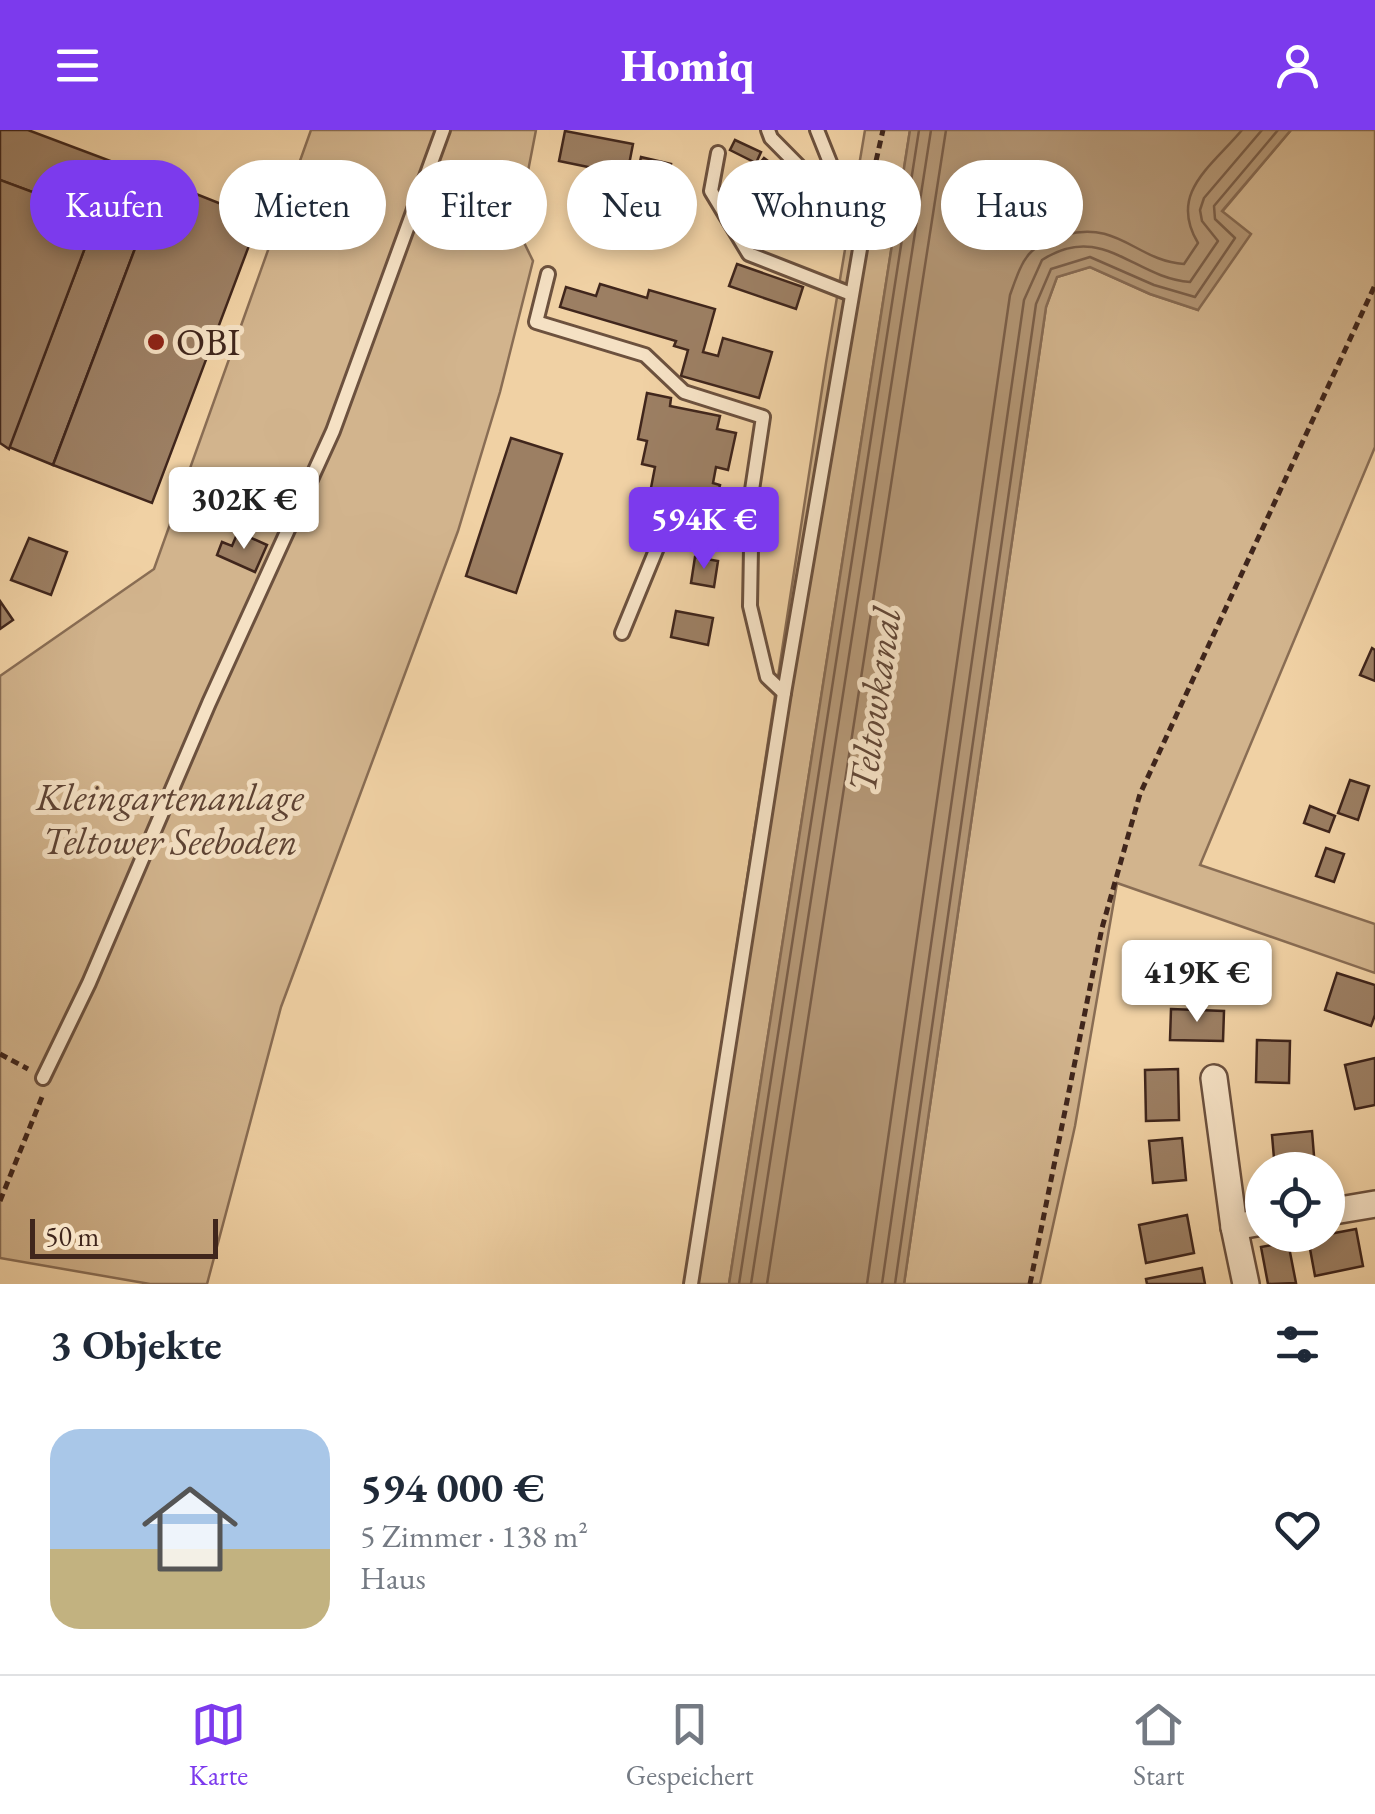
<!DOCTYPE html>
<html lang="de">
<meta charset="utf-8">
<style>
body{margin:0;font-family:"EB Garamond",serif;background:#f6f6f7;color:#1f2937;height:100vh;display:flex;flex-direction:column;font-size:38px;white-space:nowrap}
*{box-sizing:border-box;margin:0}
p{font-size:32px;color:#747a83}
.icon{flex:none;width:55px;height:55px;fill:none;stroke:currentColor;stroke-width:2;stroke-linecap:round;stroke-linejoin:round}
.map{position:relative;height:1154px;overflow:hidden}
.panel{display:flex;flex-direction:column;background:#fff;flex:1}
.panel>*{flex:none}
.top-card{position:absolute;left:30px;top:30px;width:1315px;height:90px;display:flex;gap:20px}
.controls{position:absolute;left:1245px;top:1022px;display:grid;gap:20px}
.controls a{display:grid;place-items:center;width:100px;height:100px;border-radius:50%;background:#fff;box-shadow:0 5px 15px #0003;font-size:50px}
.scale{position:absolute;left:30px;bottom:25px;width:188px;box-sizing:border-box;padding-left:10px;border:5px solid #40261c;border-top:0;font-size:28px;line-height:35px;white-space:nowrap;color:#40261c;-webkit-text-stroke:8px #f5e1c4;paint-order:stroke}
.price{position:absolute;translate:-50% -85px;padding:0 22px;border-radius:10px;background:#fff;color:#222;font-size:32px;line-height:65px;filter:drop-shadow(0 2px 5px #0008)}
.price::after{content:'';position:absolute;left:50%;top:60px;width:30px;height:22px;margin-left:-15px;background:inherit;clip-path:polygon(0 0,100% 0,50% 100%)}
.price.selected{background:#7c3aed;color:#fff}
ul{padding:0;list-style:none}
li{display:flex;align-items:center;gap:30px;height:250px;padding:0 50px}
li span{display:grid;place-items:center;flex:none;width:280px;height:200px;border-radius:30px;color:#555}
li>.icon{margin-inline-start:auto}
span .icon{width:120px;height:120px;fill:#fffc;stroke-width:1}
li b{font-size:42px}
h2{display:flex;justify-content:space-between;align-items:center;height:120px;padding:0 50px;font-size:42px}
.chip{padding:0 35px;border-radius:45px;background:#fff;box-shadow:0 5px 15px #0003;font-size:35px;line-height:90px}
.chip.selected{background:#7c3aed;color:#fff}
header{display:flex;justify-content:space-between;align-items:center;height:130px;padding:0 50px;background:#7c3aed;color:#fff;font-size:45px;font-weight:800}
.dock{display:flex;justify-content:space-around;align-items:center;height:140px;border-top:2px solid #e0e1e3;background:#fff;font-size:28px;color:#747a83}
.dock a{display:grid;justify-items:center;gap:5px}
.dock .selected{color:#7c3aed}
.map>svg:first-child{display:block}
.green{fill:#d2b48d;stroke:#896d54;stroke-width:2.5}
.water{fill:#b49776;stroke:#866a52;stroke-width:2.5}
.lines{fill:none;stroke-linecap:round;stroke-linejoin:round}
.shore{stroke:#7a5e49;stroke-width:2.5}
.building{fill:#9c7f63;stroke:#40261c;stroke-width:2.5}
.lane-casing{stroke:#6c513e;stroke-width:18}
.street-casing{stroke:#6c513e;stroke-width:30}
.path{stroke:#40261c;stroke-width:5;stroke-dasharray:8 5;stroke-linecap:butt}
.lane{stroke:#f5e1c4;stroke-width:12}
.street{stroke:#f5e1c4;stroke-width:25}
.poi-dot{fill:#8f2418;stroke:#f5e1c4;stroke-width:4}
.labels{text-anchor:middle;stroke-width:10;stroke-linejoin:round;paint-order:stroke}
.poi-label{font-size:38px;fill:#40261c;stroke:#f5e1c4;text-anchor:start}
.park-label{font-size:38px;font-style:italic;fill:#5d4233;stroke:#f5e1c4}
.water-label{font-size:40px;font-style:italic;fill:#634837;stroke:#f5e1c4}
</style>
<header><svg class="icon" aria-label="menu" viewBox="0 0 24 24"><path d="M4 6h16M4 12h16M4 18h16"/></svg>Homiq<svg class="icon" aria-label="person" viewBox="0 0 24 24"><circle cx="12" cy="8" r="4"/><path d="M4 21q1-7 8-7t8 7"/></svg></header>
<div class="map">
<svg width="1375" height="1154" viewBox="0 0 1375 1154">
<rect width="100%" height="100%" fill="#f0d1a4"/>
<filter id="stains"><feTurbulence type="fractalNoise" baseFrequency=".002" numOctaves="4"/><feColorMatrix values="0 0 0 0 .2 0 0 0 0 .09 0 0 0 0 .02 0 0 0 .5 -.17"/></filter>
<radialGradient id="worn" r=".72"><stop offset=".6" stop-color="#630" stop-opacity="0"/><stop offset="1" stop-color="#630" stop-opacity=".3"/></radialGradient>
<g class="green">
<path d="M311,0H536L517,98L533,131L500,262L458,401L281,877L207,1154H150L0,1128V546L154,439Z"/>
<path d="M865,0H910L729,1154H685L826,233Z"/>
<path d="M1291,0H1375V317L1200,735L1375,794V843L1117,753L1075,996L1040,1154H904L1046,177L1057,147L1090,137L1150,164L1198,180L1222,82Z"/>
</g>
<path class="water" d="M910,0H1291L1222,81L1251,104L1198,180L1150,164L1090,137L1057,147L1046,177L904,1154H729Z"/>
<g class="lines">
<g class="shore">
<path d="M739,1154L919,0"/>
<path d="M751,1154L931,0"/>
<path d="M767,1154L946,0"/>
<path d="M867,1154L1010,165C1023,129 1026,116 1065,105C1118,90 1137,131 1184,134L1198,113C1168,63 1211,37 1242,0"/>
<path d="M882,1154L1024,170L1042,130C1102,91 1134,148 1190,152L1218,111L1202,91L1200,80L1204,68L1262,0"/>
<path d="M895,1154L1036,174L1051,139L1090,127L1154,155L1195,167L1235,108L1215,89L1214,76L1278,0"/>
</g>
</g>
<g class="building">
<path d="M0,0H28L161,50L53,335L9,317L97,86L0,50Z"/>
<path d="M565,1L633,14L627,45L559,31Z"/>
<path d="M735,10L761,22L756,33L730,20Z"/>
<path d="M641,27L671,34L653,113L623,107Z"/>
<path d="M764,28L783,42L773,56L753,42Z"/>
<path d="M0,50L97,86L9,319L0,313Z"/>
<path d="M161,50L259,89L152,373L53,335Z"/>
<path d="M737,134L803,157L796,179L729,156Z"/>
<path d="M600,154L647,168L649,160L715,179L703,222L718,226L723,208L772,222L759,268L681,246L688,220L674,216L676,211L560,177L566,157L596,166Z"/>
<path d="M647,263L671,268L670,276L720,286L717,299L736,303L728,340L716,337L713,353L720,355L715,376L650,363L655,337L642,334L647,311L638,309Z"/>
<path d="M511,308L562,324L516,463L466,446Z"/>
<path d="M238,402L267,415L255,442L217,425L222,412L232,416Z"/>
<path d="M29,408L67,422L51,465L11,450Z"/>
<path d="M695,427L718,431L714,457L691,453Z"/>
<path d="M0,471L13,490L0,499Z"/>
<path d="M676,481L713,488L708,515L671,507Z"/>
<path d="M1372,518L1375,520V551L1360,545Z"/>
<path d="M1350,650L1369,656L1358,690L1338,683Z"/>
<path d="M1310,676L1335,686L1329,702L1304,693Z"/>
<path d="M1326,718L1344,724L1334,752L1316,746Z"/>
<path d="M1337,843L1375,855V885L1371,896L1325,880Z"/>
<path d="M1171,879L1224,881L1223,911L1170,910Z"/>
<path d="M1257,910L1290,911L1289,953L1256,952Z"/>
<path d="M1375,928V975L1355,979L1345,935Z"/>
<path d="M1178,939L1179,990L1146,991L1145,940Z"/>
<path d="M1312,1001L1315,1038L1275,1040L1272,1005Z"/>
<path d="M1182,1008L1186,1050L1153,1053L1149,1011Z"/>
<path d="M1187,1085L1194,1123L1146,1133L1139,1095Z"/>
<path d="M1356,1099L1363,1136L1315,1146L1308,1108Z"/>
<path d="M1288,1112L1296,1153L1268,1154L1261,1117Z"/>
<path d="M1202,1138L1205,1154H1147L1146,1149Z"/>
</g>
<g class="lines">
<defs>
<g id="lane">
<path d="M768,0L771,8L863,101"/>
<path d="M817,0L833,40L867,70"/>
<path d="M718,23L711,61L749,124L851,164"/>
<path d="M548,144L536,192L645,225L684,262L763,287L752,360L750,476L767,547L784,563"/>
<path d="M622,503L668,391L686,384L752,391"/>
<path d="M43,948L89,853L209,573L333,301L443,0"/>
<path d="M691,1154L784,563L872,49"/>
</g>
<g id="street">
<path d="M1214,948L1234,1097L1262,1092"/>
<path d="M1328,1082L1375,1074"/>
<path d="M1234,1097L1246,1154"/>
</g>
</defs>
<use href="#lane" class="lane-casing"/>
<use href="#street" class="street-casing"/>
<g class="path">
<path d="M876,31L883,0"/>
<path d="M0,924L28,939"/>
<path d="M0,1071L42,967"/>
<path d="M1030,1154L1102,798L1140,664L1375,155"/>
</g>
<use href="#lane" class="lane"/>
<use href="#street" class="street"/>
</g>
<circle class="poi-dot" cx="156" cy="212" r="10"/>
<g class="labels">
<g class="poi-label">
<text x="176" y="225">OBI</text>
</g>
<g class="park-label">
<text x="170" y="680">Kleingartenanlage<tspan x="170" dy="44">Teltower Seeboden</tspan></text>
</g>
<g class="water-label">
<text transform="translate(874 570) rotate(-82)" y="14">Teltowkanal</text>
</g>
</g>
<rect width="100%" height="100%" filter="url(#stains)"/>
<rect width="100%" height="100%" fill="url(#worn)"/>
</svg>
<div class="controls">
<a><svg class="icon" aria-label="locate" viewBox="0 0 24 24"><circle cx="12" cy="12" r="6"/><path d="M12 2v4M12 18v4M2 12h4M18 12h4"/></svg></a>
</div>
<div class="scale">50 m</div>
<b class="price" style="left:244px;top:422px">302K €</b>
<b class="price selected" style="left:704px;top:442px">594K €</b>
<b class="price" style="left:1197px;top:895px">419K €</b>
<div class="top-card">
<a class="chip selected">Kaufen</a>
<a class="chip">Mieten</a>
<a class="chip">Filter</a>
<a class="chip">Neu</a>
<a class="chip">Wohnung</a>
<a class="chip">Haus</a>
</div>
</div>
<section class="panel">
<h2>3 Objekte<svg class="icon" aria-label="filters" viewBox="0 0 24 24"><path d="M4 7h16M4 17h16"/><circle cx="9" cy="7" r="2"/><circle cx="15" cy="17" r="2"/></svg></h2>
<ul>
<li><span style="background:linear-gradient(#a9c7e8 60%,#c2b280 0)"><svg class="icon" aria-label="home" viewBox="0 0 24 24"><path d="M3 11l9-7 9 7M6 9v11h12V9"/></svg></span><div><b>594 000 €</b><p>5 Zimmer · 138 m²</p><p>Haus</p></div><svg class="icon" aria-label="heart" viewBox="0 0 24 24"><path d="M12 20l-8-8c-3-5 5-10 8-4 3-6 11-1 8 4z"/></svg></li>
</ul>
</section>
<nav class="dock">
<a class="selected"><svg class="icon" aria-label="map" viewBox="0 0 24 24"><path d="M3 6l6-2 6 2 6-2v14l-6 2-6-2-6 2zM9 4v14M15 6v14"/></svg>Karte</a>
<a><svg class="icon" aria-label="saved" viewBox="0 0 24 24"><path d="M7 4h10v16l-5-4-5 4z"/></svg>Gespeichert</a>
<a><svg class="icon" aria-label="home" viewBox="0 0 24 24"><path d="M3 11l9-7 9 7M6 9v11h12V9"/></svg>Start</a>
</nav>
